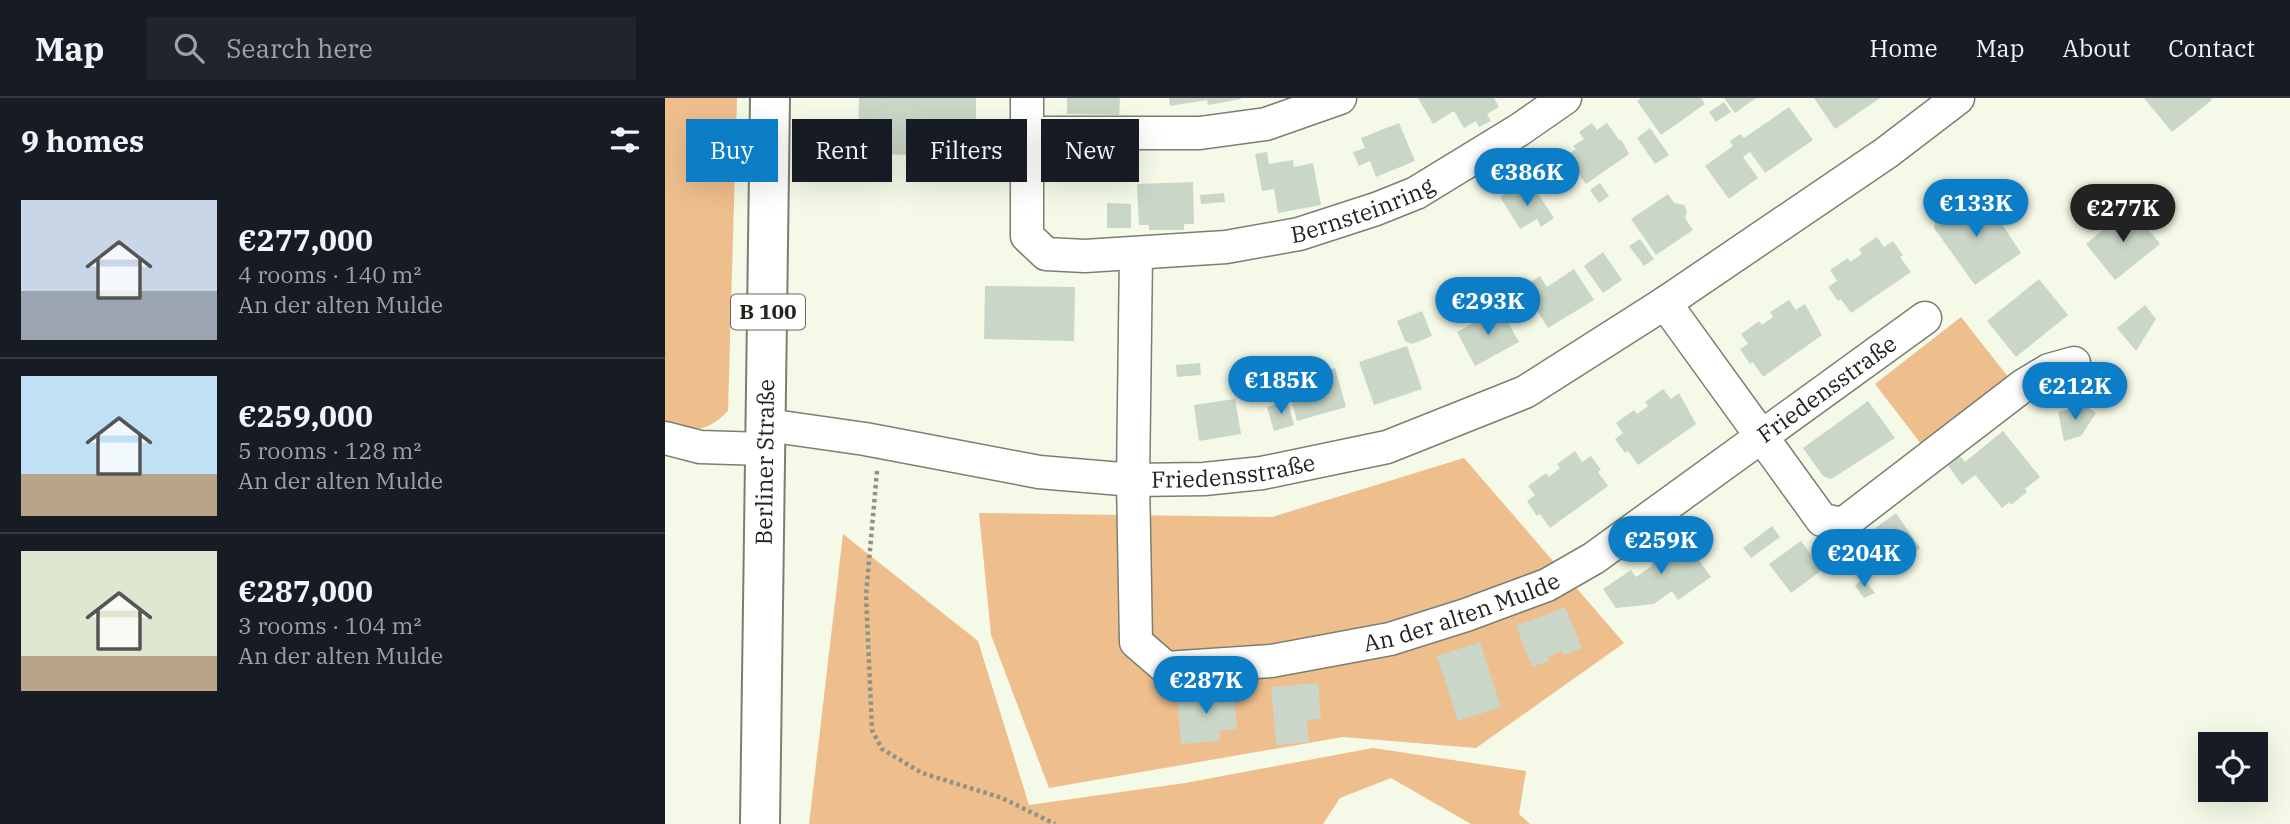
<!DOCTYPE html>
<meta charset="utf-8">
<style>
body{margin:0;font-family:"IBM Plex Serif",serif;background:#20242c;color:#f1f3f6;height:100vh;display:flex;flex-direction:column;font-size:26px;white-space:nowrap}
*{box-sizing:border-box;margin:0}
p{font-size:23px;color:#9ea1a6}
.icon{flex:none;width:38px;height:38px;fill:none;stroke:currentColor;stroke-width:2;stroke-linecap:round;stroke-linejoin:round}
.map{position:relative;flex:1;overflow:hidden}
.sheet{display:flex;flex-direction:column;background:#171b24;width:665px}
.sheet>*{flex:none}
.top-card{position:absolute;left:21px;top:21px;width:665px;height:63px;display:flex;gap:14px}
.controls{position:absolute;left:1533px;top:634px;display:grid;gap:14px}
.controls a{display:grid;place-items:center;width:70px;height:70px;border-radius:0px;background:#171b24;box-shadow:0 7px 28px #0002;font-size:35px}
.price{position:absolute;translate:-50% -60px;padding:0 16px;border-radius:24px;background:#0c7ec8;color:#fff;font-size:23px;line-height:46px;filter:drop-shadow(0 2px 4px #0008)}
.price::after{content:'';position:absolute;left:50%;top:42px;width:21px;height:16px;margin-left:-10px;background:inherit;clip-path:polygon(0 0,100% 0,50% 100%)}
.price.active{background:#222;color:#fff}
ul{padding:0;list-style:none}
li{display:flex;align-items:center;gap:21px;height:175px;padding:0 21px}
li+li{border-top:2px solid #363941}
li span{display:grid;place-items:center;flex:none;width:196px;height:140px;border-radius:0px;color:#555}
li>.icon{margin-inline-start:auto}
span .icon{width:84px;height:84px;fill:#fffc;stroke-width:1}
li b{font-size:30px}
h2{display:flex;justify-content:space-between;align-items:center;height:84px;padding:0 21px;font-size:30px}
.pill{padding:0 24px;border-radius:0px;background:#171b24;box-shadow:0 7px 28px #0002;font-size:24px;line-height:63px}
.pill.active{background:#0c7ec8;color:#fff}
header{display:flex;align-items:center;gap:42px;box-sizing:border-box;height:98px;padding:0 35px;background:#171b24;border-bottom:2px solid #363941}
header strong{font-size:33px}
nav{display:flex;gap:38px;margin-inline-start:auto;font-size:24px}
.search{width:490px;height:63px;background:#20242c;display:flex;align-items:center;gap:18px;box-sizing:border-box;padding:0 24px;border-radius:0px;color:#9ea1a6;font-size:26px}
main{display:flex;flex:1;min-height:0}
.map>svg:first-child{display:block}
.green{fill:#efbe8d}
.building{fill:#cad7c8}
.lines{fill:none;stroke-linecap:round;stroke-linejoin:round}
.minor-casing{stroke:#7c7f70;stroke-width:35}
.major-casing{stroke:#7c7f70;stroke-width:42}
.path{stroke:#8f9286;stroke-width:4.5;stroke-dasharray:3.5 3.5;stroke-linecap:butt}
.minor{stroke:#fff;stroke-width:32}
.major{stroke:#fff;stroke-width:38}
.labels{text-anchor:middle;stroke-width:6;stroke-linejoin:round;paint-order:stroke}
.shield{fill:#fff;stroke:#646661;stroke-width:2}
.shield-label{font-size:21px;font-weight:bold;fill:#22241d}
.street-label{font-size:23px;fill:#22241d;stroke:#fff}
</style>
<header>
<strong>Map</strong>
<div class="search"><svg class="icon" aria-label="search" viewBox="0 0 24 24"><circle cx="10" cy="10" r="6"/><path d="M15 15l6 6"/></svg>Search here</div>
<nav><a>Home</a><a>Map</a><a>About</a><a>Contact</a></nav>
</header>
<main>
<section class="sheet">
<h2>9 homes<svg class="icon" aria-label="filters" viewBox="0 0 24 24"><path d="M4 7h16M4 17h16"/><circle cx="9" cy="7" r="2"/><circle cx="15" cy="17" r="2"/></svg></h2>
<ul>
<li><span style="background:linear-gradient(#c9d6e8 65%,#9aa5b1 0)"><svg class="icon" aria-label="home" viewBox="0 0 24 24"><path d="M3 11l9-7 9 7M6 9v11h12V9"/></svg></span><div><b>€277,000</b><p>4 rooms · 140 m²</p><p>An der alten Mulde</p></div></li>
<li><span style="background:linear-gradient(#bfe0f5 70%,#b9a48a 0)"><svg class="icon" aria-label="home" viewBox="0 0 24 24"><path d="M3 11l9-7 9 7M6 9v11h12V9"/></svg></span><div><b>€259,000</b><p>5 rooms · 128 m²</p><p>An der alten Mulde</p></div></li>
<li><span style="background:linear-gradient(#dfe7d0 75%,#b9a48a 0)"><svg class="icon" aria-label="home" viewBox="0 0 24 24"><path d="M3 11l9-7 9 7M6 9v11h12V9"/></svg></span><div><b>€287,000</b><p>3 rooms · 104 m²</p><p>An der alten Mulde</p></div></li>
</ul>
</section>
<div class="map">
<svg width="1625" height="726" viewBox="0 0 1625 726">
<rect width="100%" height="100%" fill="#f5f9e7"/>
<g class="green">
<path d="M0,0H72L63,313C40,336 29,333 0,324Z"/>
<path d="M1296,219L1344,280L1257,347L1210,286Z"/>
<path d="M799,360L959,545L811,650L678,639L384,690L326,537L314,415L607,419Z"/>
<path d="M178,436L313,543L364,707L520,685L708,650L861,673L854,716L865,726H806L726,680L675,700L658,726H144Z"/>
</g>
<g class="building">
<path d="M194,0H311V32L273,31V58L210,56V50H193Z"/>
<path d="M402,0H455L454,17L402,16Z"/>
<path d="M504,0H576V1L543,7L542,2L505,8Z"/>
<path d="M753,0H829L834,9L822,16L826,23L814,29L811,23L799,30L789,13L768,26Z"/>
<path d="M976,0H1036L1040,6L996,37L972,3Z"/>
<path d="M1059,0H1091L1070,15Z"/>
<path d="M1149,0H1215L1170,31Z"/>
<path d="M1479,0H1546L1547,2L1507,34Z"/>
<path d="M1059,4L1066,14L1051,24L1044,14Z"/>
<path d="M1124,9L1148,42L1100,75L1085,54L1078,59L1093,80L1064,101L1040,68L1068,48L1065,43L1075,36L1079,40Z"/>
<path d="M734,25L750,63L711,79L705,63L694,68L688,54L700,50L696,40Z"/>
<path d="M927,25L932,32L942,25L954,42L957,43L964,56L921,86L901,58L911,51L908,48L919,41L914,34Z"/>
<path d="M985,30L1004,57L990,66L972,40Z"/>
<path d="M602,54L604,66L628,62L629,69L648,65L656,107L613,115L609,91L597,93L590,56Z"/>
<path d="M528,84L529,126H519V132H484V127H474L472,86Z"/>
<path d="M935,85L944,98L934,105L925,92Z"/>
<path d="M852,88L858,98L870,91L889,120L876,129L872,121L855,131L835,99Z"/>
<path d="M559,95L560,104L536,106L535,97Z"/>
<path d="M1003,96L1009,105L1019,107L1022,113L1020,120L1028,132L991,157L966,121Z"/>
<path d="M1317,96L1356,155L1310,187L1269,130L1271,118L1282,111L1293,113Z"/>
<path d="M442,105L466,106V130H442Z"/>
<path d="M1465,109L1495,146L1450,182L1421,146Z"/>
<path d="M1212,139L1219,149L1228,143L1238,157L1235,159L1246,174L1186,215L1176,201L1173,203L1163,189L1172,183L1165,172L1183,160L1185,164L1197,156L1194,151Z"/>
<path d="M975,141L989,161L979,168L964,148Z"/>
<path d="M938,154L957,182L938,195L919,168Z"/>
<path d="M909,171L929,202L883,230L857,189L875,178L882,189Z"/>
<path d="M1374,181L1403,217L1351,259L1322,223Z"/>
<path d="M320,188L410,189L409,243L319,241Z"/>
<path d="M1124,202L1131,212L1140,206L1157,237L1098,279L1088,264L1085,266L1075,251L1083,246L1076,236L1094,223L1097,227L1108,219L1105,214Z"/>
<path d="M1480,207L1491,221L1471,253L1452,230Z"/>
<path d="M835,210L854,244L810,268L792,234Z"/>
<path d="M757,213L767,238L747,246L740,243L732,223Z"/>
<path d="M742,248L757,291L709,307L694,264Z"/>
<path d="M535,265L536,277L512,279L511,267Z"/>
<path d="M670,270L681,309L632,323L621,283Z"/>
<path d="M998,291L1006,301L1014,295L1031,326L973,367L963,353L960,355L950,341L958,335L951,325L969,312L972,316L983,308L980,304Z"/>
<path d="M570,301L576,336L534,343L529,307Z"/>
<path d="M622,303L629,327L609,333L602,309Z"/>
<path d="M1203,303L1230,340L1171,378L1165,381L1158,378L1138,350Z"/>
<path d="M1421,308L1431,315L1416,338L1399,343L1393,314Z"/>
<path d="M1338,333L1375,379L1360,391L1362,394L1346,407L1344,404L1337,410L1310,377L1297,387L1282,366L1294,357L1300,364Z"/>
<path d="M910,353L917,364L926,358L936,372L933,374L943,388L885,430L875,416L872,418L862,403L870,397L863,388L881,375L884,379L895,370L892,366Z"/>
<path d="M1231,415L1255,450L1223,473L1214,461L1212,462L1198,439Z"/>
<path d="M1107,428L1115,439L1086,460L1078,450Z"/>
<path d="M1020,433L1032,449L1027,452L1046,479L1013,502L1007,493L989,506L951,510L938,491L966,472L971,479L988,467L983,460Z"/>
<path d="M1136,443L1157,472L1126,495L1104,466Z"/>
<path d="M1198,480L1210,495L1199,500L1190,488Z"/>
<path d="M900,509L917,550L899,557L897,553L883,559L884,563L867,569L851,528Z"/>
<path d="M815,544L836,609L793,623L772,558Z"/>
<path d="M653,585L656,621L642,622L644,644L611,647L606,589Z"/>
<path d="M568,593L572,631L554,633L555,643L516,646L512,598Z"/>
</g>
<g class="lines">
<defs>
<g id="minor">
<path id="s1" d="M362,0V138L381,156L420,158L561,149L634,136L711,111L751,95L854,32L900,0"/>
<path d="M362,35H535L601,26L675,0"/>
<path id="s2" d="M471,156L468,382L471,544L501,570L606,563L725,541L801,517L882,487L929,460L1260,220"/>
<path d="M1000,205L1157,422L1178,426L1359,287L1384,272L1409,265"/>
<path id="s3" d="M102,327L200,341L374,374L468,382L539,381L597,375L722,349L860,294L1000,205L1221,55L1293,0"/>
<path d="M0,340L35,349L101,351"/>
</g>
<g id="major">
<path id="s4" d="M95,726L105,0"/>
</g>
</defs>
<use href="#minor" class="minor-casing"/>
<use href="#major" class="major-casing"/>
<path class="path" d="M212,373L201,497L207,632L217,651L257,675L337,700L390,726"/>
<use href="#minor" class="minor"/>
<use href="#major" class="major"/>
</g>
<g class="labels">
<rect class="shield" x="66" y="196.5" width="74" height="35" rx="5"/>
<g class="shield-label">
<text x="103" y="221">B 100</text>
</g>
<g class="street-label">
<text dy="8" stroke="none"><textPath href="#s1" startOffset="486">Bernsteinring</textPath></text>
<text dy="8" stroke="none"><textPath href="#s2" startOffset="1162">Friedensstraße</textPath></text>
<text dy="8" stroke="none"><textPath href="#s4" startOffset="362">Berliner Straße</textPath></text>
<text dy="8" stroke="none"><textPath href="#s3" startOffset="471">Friedensstraße</textPath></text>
<text dy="8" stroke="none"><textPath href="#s2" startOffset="730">An der alten Mulde</textPath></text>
</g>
</g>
</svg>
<div class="controls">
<a><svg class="icon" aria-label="locate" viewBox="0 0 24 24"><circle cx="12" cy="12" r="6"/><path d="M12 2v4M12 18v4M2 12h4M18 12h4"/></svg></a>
</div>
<b class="price" style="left:862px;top:110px">€386K</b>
<b class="price" style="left:1311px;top:141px">€133K</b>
<b class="price active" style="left:1458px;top:146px">€277K</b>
<b class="price" style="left:823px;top:239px">€293K</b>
<b class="price" style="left:616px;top:318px">€185K</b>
<b class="price" style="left:1410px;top:324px">€212K</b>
<b class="price" style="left:996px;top:478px">€259K</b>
<b class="price" style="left:1199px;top:491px">€204K</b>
<b class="price" style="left:541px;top:618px">€287K</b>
<div class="top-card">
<a class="pill active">Buy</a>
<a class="pill">Rent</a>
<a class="pill">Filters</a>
<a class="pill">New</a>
</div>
</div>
</main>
